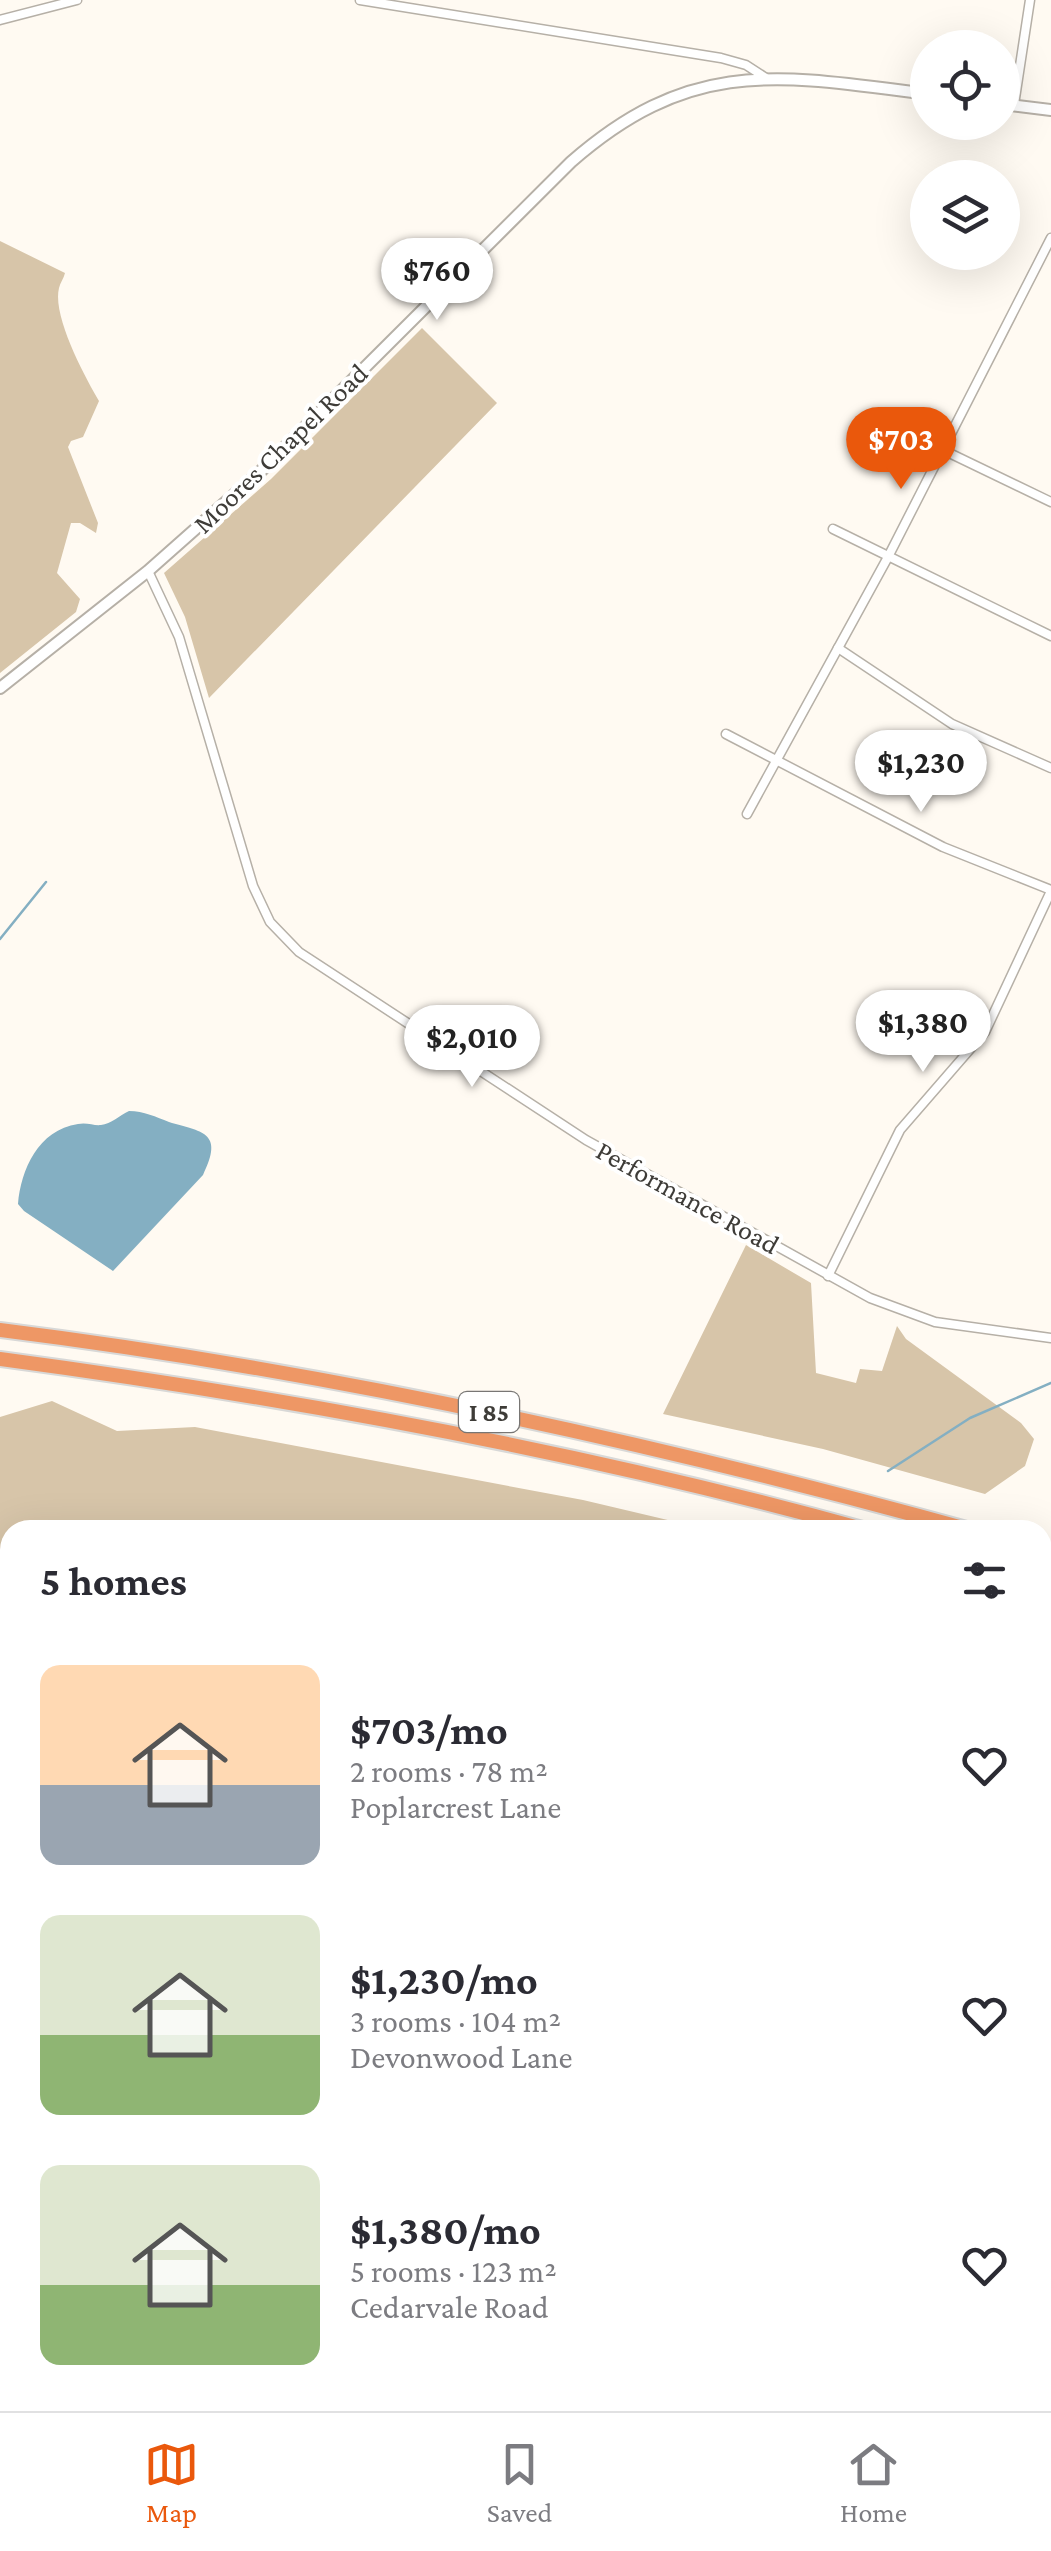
<!DOCTYPE html>
<meta charset="utf-8">
<style>
body{margin:0;font-family:"Crimson Pro",serif;background:#f7f7f7;color:#2b2b33;height:100vh;display:flex;flex-direction:column;font-size:38px;white-space:nowrap}
*{box-sizing:border-box;margin:0}
p{font-size:32px;color:#7c7c81}
.icon{flex:none;width:55px;height:55px;fill:none;stroke:currentColor;stroke-width:2;stroke-linecap:round;stroke-linejoin:round}
.map{position:relative;flex:1;overflow:hidden}
.side{position:absolute;left:0px;top:1520px;width:1052px;height:892px;display:flex;flex-direction:column;background:#fff;border-radius:30px 30px 0 0;box-shadow:0 10px 40px #0002}
.side>*{flex:none}
.fabs{position:absolute;left:910px;top:30px;display:grid;gap:20px}
.fabs a{display:grid;place-items:center;width:110px;height:110px;border-radius:50%;background:#fff;box-shadow:0 10px 40px #0002;font-size:50px}
.price{position:absolute;translate:-50% -85px;padding:0 22px;border-radius:35px;background:#fff;color:#222;font-size:32px;line-height:65px;filter:drop-shadow(0 2px 5px #0008)}
.price::after{content:'';position:absolute;left:50%;top:60px;width:30px;height:22px;margin-left:-15px;background:inherit;clip-path:polygon(0 0,100% 0,50% 100%)}
.price.on{background:#ea580c;color:#fff}
ul{padding:0;list-style:none}
li{display:flex;align-items:center;gap:30px;height:250px;padding:0 40px}
li span{display:grid;place-items:center;flex:none;width:280px;height:200px;border-radius:20px;color:#555}
li>.icon{margin-inline-start:auto}
span .icon{width:120px;height:120px;fill:#fffc;stroke-width:1}
li b{font-size:42px}
h2{display:flex;justify-content:space-between;align-items:center;height:120px;padding:0 40px;font-size:42px}
.tabs{display:flex;justify-content:space-around;align-items:center;height:140px;border-top:2px solid #e1e1e2;background:#fff;font-size:28px;color:#7c7c81}
.tabs a{display:grid;justify-items:center;gap:5px}
.tabs .on{color:#ea580c}
.map>svg:first-child{display:block}
.green{fill:#d7c5a9}
.water{fill:#84afc2}
.lines{fill:none;stroke-linecap:round;stroke-linejoin:round}
.stream{stroke:#84afc2;stroke-width:2.5}
.street-casing{stroke:#b6b0a7;stroke-width:11}
.secondary-casing{stroke:#b6b0a7;stroke-width:14}
.highway-casing{stroke:#d8d8d7;stroke-width:18}
.street{stroke:#fff;stroke-width:8}
.secondary{stroke:#fff;stroke-width:10}
.highway{stroke:#ee9765;stroke-width:14}
.labels{text-anchor:middle;stroke-width:8;stroke-linejoin:round;paint-order:stroke}
.shield{fill:#fff;stroke:#787674;stroke-width:2.5}
.shield-label{font-size:25px;font-weight:bold;fill:#3e3c38}
.street-label{font-size:28px;fill:#3e3c38;stroke:#fff}
</style>
<div class="map">
<svg width="1051" height="2411" viewBox="0 0 1051 2411">
<rect width="100%" height="100%" fill="#fffaf2"/>
<g class="green">
<path d="M0,241L65,273C64,278 60,283 59,288C52,316 85,377 99,401L83,437L71,441L68,447L98,523L96,533L80,523H71L57,573L80,599L76,612L0,673Z"/>
<path d="M422,328L497,403L209,698L185,617L164,573L271,479Z"/>
<path d="M746,1245L811,1283L816,1373L856,1383L860,1369L882,1371L897,1326L906,1339L1021,1423L1034,1439L1025,1466L985,1494L823,1449L663,1414Z"/>
<path d="M52,1401L117,1431L195,1427L583,1500L710,1530H10V2402H711L708,2407L713,2411H693L684,2404L677,2411H0V1417Z"/>
<path d="M1042,1777L1051,1779V1965L1046,1938H1042Z"/>
</g>
<path class="water" d="M129,1111C144,1111 156,1117 169,1122C201,1132 225,1131 203,1175L113,1271L24,1211L18,1204C21,1170 38,1130 78,1124C87,1122 94,1126 101,1125C111,1124 120,1115 129,1111Z"/>
<g class="lines">
<g class="stream">
<path d="M0,939L46,882"/>
<path d="M888,1471L970,1418L1051,1383"/>
<path d="M228,2411L232,2402"/>
</g>
<defs>
<g id="street">
<path d="M360,0L721,58L746,65L766,78"/>
<path d="M0,20L77,0"/>
<path d="M1014,105L1030,0"/>
<path d="M943,450L1051,502"/>
<path d="M833,529L1051,636"/>
<path d="M148,571L179,637L253,886L270,922L299,952L586,1140L870,1298L935,1322L1051,1338"/>
<path d="M838,648L952,724L1051,768"/>
<path d="M726,734L943,847L1051,890"/>
<path d="M747,814L888,557L1051,238"/>
<path d="M828,1276L900,1130L985,1032L1051,891"/>
<path d="M1042,1761L1051,1763"/>
<path d="M1042,2178L1051,2185"/>
<path d="M1042,2308L1051,2315"/>
<path d="M960,2411L962,2402"/>
</g>
<g id="secondary">
<path d="M1002,104L1051,110"/>
<path d="M0,688L148,571L262,470L571,162C692,56 780,75 928,94"/>
</g>
<g id="highway">
<path d="M0,1330C328,1371 652,1442 970,1530"/>
<path d="M0,1359C291,1398 583,1451 866,1530"/>
<path d="M1042,1551L1051,1554"/>
<path d="M1042,1580L1051,1582"/>
</g>
</defs>
<use href="#street" class="street-casing"/>
<use href="#secondary" class="secondary-casing"/>
<use href="#highway" class="highway-casing"/>
<use href="#street" class="street"/>
<use href="#secondary" class="secondary"/>
<use href="#highway" class="highway"/>
</g>
<g class="labels">
<rect class="shield" x="459" y="1392" width="60" height="40" rx="8"/>
<g class="shield-label">
<text x="489" y="1421">I 85</text>
</g>
<g class="street-label">
<text transform="translate(280 448) rotate(-44)" y="10">Moores Chapel Road</text>
<text transform="translate(688 1197) rotate(29)" y="10">Performance Road</text>
</g>
</g>
</svg>
<div class="fabs">
<a><svg class="icon" aria-label="locate" viewBox="0 0 24 24"><circle cx="12" cy="12" r="6"/><path d="M12 2v4M12 18v4M2 12h4M18 12h4"/></svg></a>
<a><svg class="icon" aria-label="layers" viewBox="0 0 24 24"><path d="M12 4l9 5-9 5-9-5zM3 14l9 5 9-5"/></svg></a>
</div>
<b class="price" style="left:437px;top:323px">$760</b>
<b class="price on" style="left:901px;top:492px">$703</b>
<b class="price" style="left:921px;top:815px">$1,230</b>
<b class="price" style="left:923px;top:1075px">$1,380</b>
<b class="price" style="left:472px;top:1090px">$2,010</b>
<section class="side">
<h2>5 homes<svg class="icon" aria-label="filters" viewBox="0 0 24 24"><path d="M4 7h16M4 17h16"/><circle cx="9" cy="7" r="2"/><circle cx="15" cy="17" r="2"/></svg></h2>
<ul>
<li><span style="background:linear-gradient(#ffd9b3 60%,#9aa5b1 0)"><svg class="icon" aria-label="home" viewBox="0 0 24 24"><path d="M3 11l9-7 9 7M6 9v11h12V9"/></svg></span><div><b>$703/mo</b><p>2 rooms · 78 m²</p><p>Poplarcrest Lane</p></div><svg class="icon" aria-label="heart" viewBox="0 0 24 24"><path d="M12 20l-8-8c-3-5 5-10 8-4 3-6 11-1 8 4z"/></svg></li>
<li><span style="background:linear-gradient(#dfe7d0 60%,#8fb573 0)"><svg class="icon" aria-label="home" viewBox="0 0 24 24"><path d="M3 11l9-7 9 7M6 9v11h12V9"/></svg></span><div><b>$1,230/mo</b><p>3 rooms · 104 m²</p><p>Devonwood Lane</p></div><svg class="icon" aria-label="heart" viewBox="0 0 24 24"><path d="M12 20l-8-8c-3-5 5-10 8-4 3-6 11-1 8 4z"/></svg></li>
<li><span style="background:linear-gradient(#dfe7d0 60%,#8fb573 0)"><svg class="icon" aria-label="home" viewBox="0 0 24 24"><path d="M3 11l9-7 9 7M6 9v11h12V9"/></svg></span><div><b>$1,380/mo</b><p>5 rooms · 123 m²</p><p>Cedarvale Road</p></div><svg class="icon" aria-label="heart" viewBox="0 0 24 24"><path d="M12 20l-8-8c-3-5 5-10 8-4 3-6 11-1 8 4z"/></svg></li>
</ul>
</section>
</div>
<nav class="tabs">
<a class="on"><svg class="icon" aria-label="map" viewBox="0 0 24 24"><path d="M3 6l6-2 6 2 6-2v14l-6 2-6-2-6 2zM9 4v14M15 6v14"/></svg>Map</a>
<a><svg class="icon" aria-label="saved" viewBox="0 0 24 24"><path d="M7 4h10v16l-5-4-5 4z"/></svg>Saved</a>
<a><svg class="icon" aria-label="home" viewBox="0 0 24 24"><path d="M3 11l9-7 9 7M6 9v11h12V9"/></svg>Home</a>
</nav>
